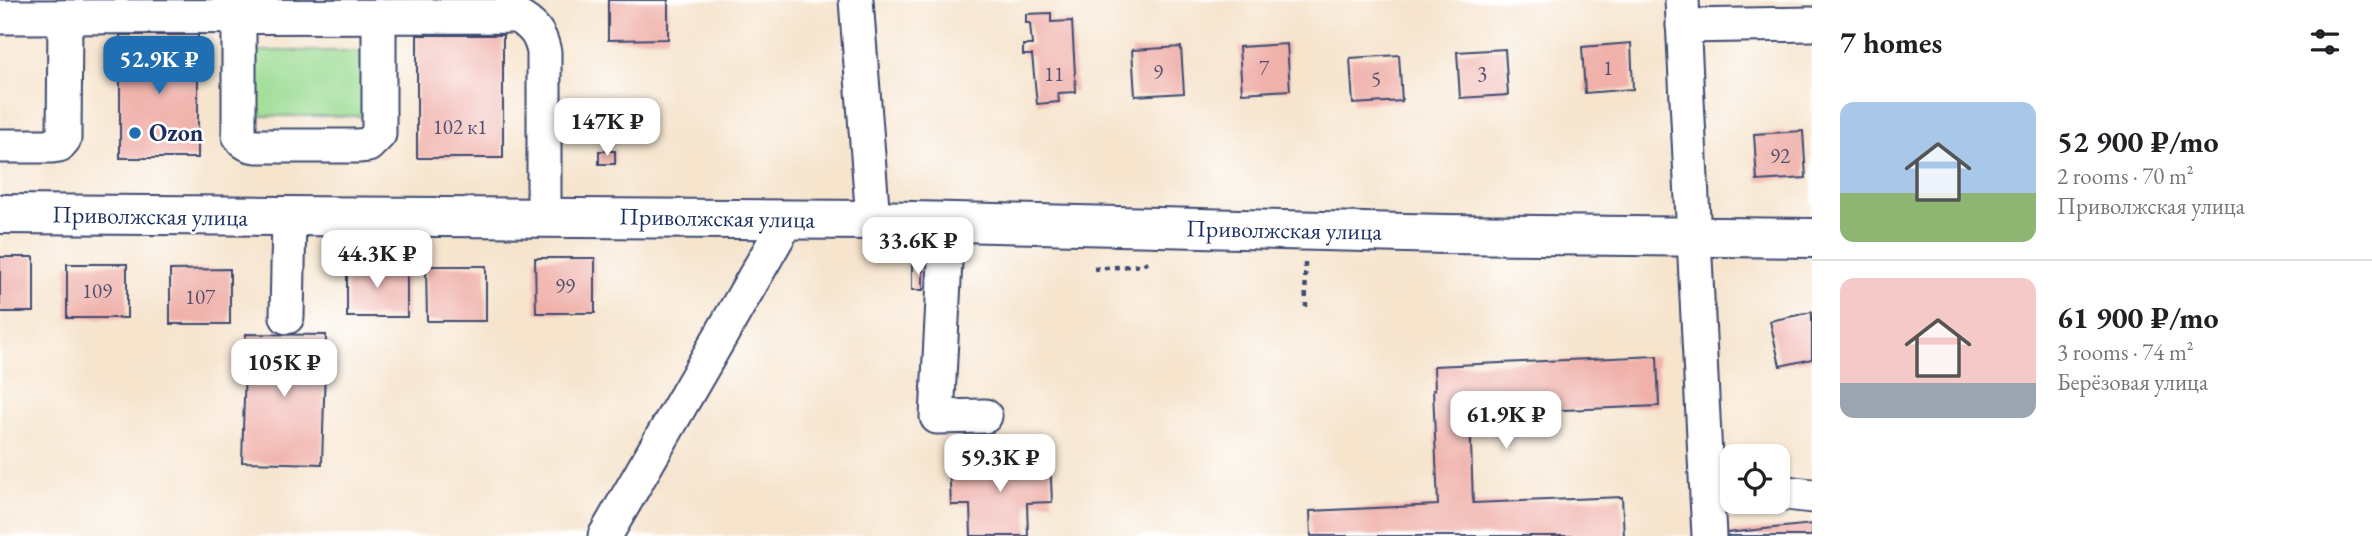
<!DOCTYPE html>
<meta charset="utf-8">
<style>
body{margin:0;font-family:"EB Garamond",serif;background:#f6f6f6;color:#202124;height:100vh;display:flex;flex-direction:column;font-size:26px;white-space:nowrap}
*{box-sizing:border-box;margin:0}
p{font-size:23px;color:#757577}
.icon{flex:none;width:38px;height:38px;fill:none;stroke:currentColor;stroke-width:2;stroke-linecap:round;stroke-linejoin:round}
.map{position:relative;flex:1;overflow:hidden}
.details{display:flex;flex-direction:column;background:#fff;width:560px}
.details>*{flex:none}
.controls{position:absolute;left:1720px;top:444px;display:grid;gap:14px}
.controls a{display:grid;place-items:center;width:70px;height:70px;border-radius:14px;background:#fff;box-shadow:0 2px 5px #0004;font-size:35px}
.price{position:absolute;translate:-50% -60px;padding:0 16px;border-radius:14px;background:#fff;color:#222;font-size:23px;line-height:46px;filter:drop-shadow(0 2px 4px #0008)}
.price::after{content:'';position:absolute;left:50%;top:42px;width:21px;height:16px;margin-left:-10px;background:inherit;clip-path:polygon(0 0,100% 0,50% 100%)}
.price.on{background:#1f6fb2;color:#fff}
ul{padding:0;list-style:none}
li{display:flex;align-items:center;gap:21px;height:175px;padding:0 28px}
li+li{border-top:2px solid #e0e0e0}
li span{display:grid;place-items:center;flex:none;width:196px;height:140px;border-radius:14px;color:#555}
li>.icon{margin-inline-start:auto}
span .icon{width:84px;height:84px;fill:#fffc;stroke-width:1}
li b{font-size:30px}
h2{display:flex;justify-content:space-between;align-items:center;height:84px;padding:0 28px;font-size:30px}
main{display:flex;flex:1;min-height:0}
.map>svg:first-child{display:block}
.green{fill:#9bdc93;stroke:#5b8678;stroke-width:2}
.building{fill:#f0b1aa}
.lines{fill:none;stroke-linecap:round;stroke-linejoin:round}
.minor-casing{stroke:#3c4a6f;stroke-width:37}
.major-casing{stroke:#3c4a6f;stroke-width:42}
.path{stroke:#3c4a6f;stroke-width:4.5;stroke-dasharray:5 5;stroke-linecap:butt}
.minor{stroke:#fff;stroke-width:33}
.major{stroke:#fff;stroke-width:38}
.poi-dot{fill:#1f6fb2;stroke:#fff;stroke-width:2.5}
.labels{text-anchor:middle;stroke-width:5;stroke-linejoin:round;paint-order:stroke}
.number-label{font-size:21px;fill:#505071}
.poi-label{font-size:24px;font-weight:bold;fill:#1b2f5e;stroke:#fff;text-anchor:start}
.street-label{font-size:24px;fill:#1b2f5e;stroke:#fff}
</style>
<main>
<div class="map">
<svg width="1812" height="536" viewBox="0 0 1812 536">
<rect width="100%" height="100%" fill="#fff"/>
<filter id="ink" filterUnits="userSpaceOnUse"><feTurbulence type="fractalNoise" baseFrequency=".0143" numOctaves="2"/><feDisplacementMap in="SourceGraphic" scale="14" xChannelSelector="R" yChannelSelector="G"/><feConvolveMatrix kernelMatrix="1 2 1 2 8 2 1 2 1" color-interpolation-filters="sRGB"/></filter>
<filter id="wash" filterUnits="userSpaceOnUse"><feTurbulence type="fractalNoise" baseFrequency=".00686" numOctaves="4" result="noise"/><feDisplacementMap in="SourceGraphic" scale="28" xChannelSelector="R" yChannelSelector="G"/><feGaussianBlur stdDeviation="1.57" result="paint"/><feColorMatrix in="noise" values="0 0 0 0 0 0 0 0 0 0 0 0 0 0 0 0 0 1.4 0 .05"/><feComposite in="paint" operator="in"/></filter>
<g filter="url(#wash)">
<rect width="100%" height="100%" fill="#f6e4cd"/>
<rect class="green" x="250" y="51" width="115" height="65"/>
<g id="blocks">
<g class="building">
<path d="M608,0H668V39L608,40Z"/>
<path d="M1051,13V22L1072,21L1076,92L1058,93L1059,102L1037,104L1032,55H1023V45H1032L1030,23H1026V14Z"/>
<rect x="120" y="35" width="78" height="123"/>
<rect x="417" y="35" width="86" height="123"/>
<path d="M1631,43L1633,89L1585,93L1582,47Z"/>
<path d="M1287,44L1290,90L1242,93L1239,47Z"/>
<path d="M1181,47L1184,93L1135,96L1132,50Z"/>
<path d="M1505,49L1508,95L1460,98L1457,52Z"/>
<path d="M1399,55L1402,101L1353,104L1350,58Z"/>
<path d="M1803,131L1806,178L1757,181L1754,134Z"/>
<rect x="599" y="151" width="16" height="13"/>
<rect x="0" y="257" width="34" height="55"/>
<path d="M535,258H595V313H536Z"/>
<rect x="347" y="262" width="60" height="55"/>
<rect x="67" y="264" width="60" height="54"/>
<rect x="912" y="264" width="11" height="26"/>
<path d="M426,266H486V321H427Z"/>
<path d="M230,269V324H170V270Z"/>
<path d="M1812,312V359L1780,366L1770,321Z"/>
<path d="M246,334L326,335L322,464L242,462Z"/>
<path d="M1657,356L1659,406L1470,414L1473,503L1622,497L1624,536H1311L1310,511L1438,505L1433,390H1435L1434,366Z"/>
<path d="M1050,459L1052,502L1027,503L1028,536H971L970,505H951L949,463Z"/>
<path d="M1812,524V536H1718V534Z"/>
</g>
</g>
</g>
<g filter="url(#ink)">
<use href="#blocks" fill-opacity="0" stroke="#3c4a6f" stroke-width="2"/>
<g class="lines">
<defs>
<g id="minor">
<path d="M856,0L873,220"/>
<path d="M1682,0L1709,536"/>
<path d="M0,17L516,16C533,25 540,33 544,52V216"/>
<path d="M239,17V135C243,142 248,145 256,146H358L368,145L379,134V16"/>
<path d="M1683,26L1812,24"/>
<path d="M0,146H52L59,145L64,139L65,17"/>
<path d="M947,222L937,417L985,416"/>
<path d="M287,317L289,217"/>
<path d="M1778,492L1812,496"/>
<path d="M605,536L788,219"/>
</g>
<path id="major" d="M0,214L873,220L1446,234L1812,238"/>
</defs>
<use href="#minor" class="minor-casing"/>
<use href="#major" class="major-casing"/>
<g class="path">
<path d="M1305,263L1306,307"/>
<path d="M1094,269L1142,265L1150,261"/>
</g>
<use href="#minor" class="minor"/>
<use href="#major" class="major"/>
</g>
</g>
<circle class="poi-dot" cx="135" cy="133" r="7"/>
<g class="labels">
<g class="number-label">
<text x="1264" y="75">7</text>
<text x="1608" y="75">1</text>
<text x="1158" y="79">9</text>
<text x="1054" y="81">11</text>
<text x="1482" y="81">3</text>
<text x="1376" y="86">5</text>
<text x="460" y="134">102 к1</text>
<text x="1780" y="163">92</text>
<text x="565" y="293">99</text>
<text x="97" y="298">109</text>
<text x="200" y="304">107</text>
</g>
<g class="poi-label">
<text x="149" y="141">Ozon</text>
</g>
<g class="street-label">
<text transform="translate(150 216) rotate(1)" y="8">Приволжская улица</text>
<text transform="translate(717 218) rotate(1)" y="8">Приволжская улица</text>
<text transform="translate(1284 230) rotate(1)" y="8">Приволжская улица</text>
</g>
</g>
</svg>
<div class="controls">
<a><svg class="icon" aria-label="locate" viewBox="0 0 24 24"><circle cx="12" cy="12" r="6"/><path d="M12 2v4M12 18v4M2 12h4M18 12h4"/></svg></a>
</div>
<b class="price on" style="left:159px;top:96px">52.9K ₽</b>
<b class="price" style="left:607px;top:158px">147K ₽</b>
<b class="price" style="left:918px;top:277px">33.6K ₽</b>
<b class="price" style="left:377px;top:290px">44.3K ₽</b>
<b class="price" style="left:284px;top:399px">105K ₽</b>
<b class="price" style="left:1506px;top:451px">61.9K ₽</b>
<b class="price" style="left:1000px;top:494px">59.3K ₽</b>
</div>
<section class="details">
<h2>7 homes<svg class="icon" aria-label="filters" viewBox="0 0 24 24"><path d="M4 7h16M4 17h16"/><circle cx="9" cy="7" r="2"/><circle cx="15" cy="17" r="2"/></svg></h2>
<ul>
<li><span style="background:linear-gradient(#a9c7e8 65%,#8fb573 0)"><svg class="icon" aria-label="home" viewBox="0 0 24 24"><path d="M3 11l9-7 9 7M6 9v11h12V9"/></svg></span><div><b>52 900 ₽/mo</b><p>2 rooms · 70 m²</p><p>Приволжская улица</p></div></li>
<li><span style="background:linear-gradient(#f6c9c9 75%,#9aa5b1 0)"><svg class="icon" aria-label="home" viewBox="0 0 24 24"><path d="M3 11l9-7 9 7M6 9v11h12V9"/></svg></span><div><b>61 900 ₽/mo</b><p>3 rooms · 74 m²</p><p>Берёзовая улица</p></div></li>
</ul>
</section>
</main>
